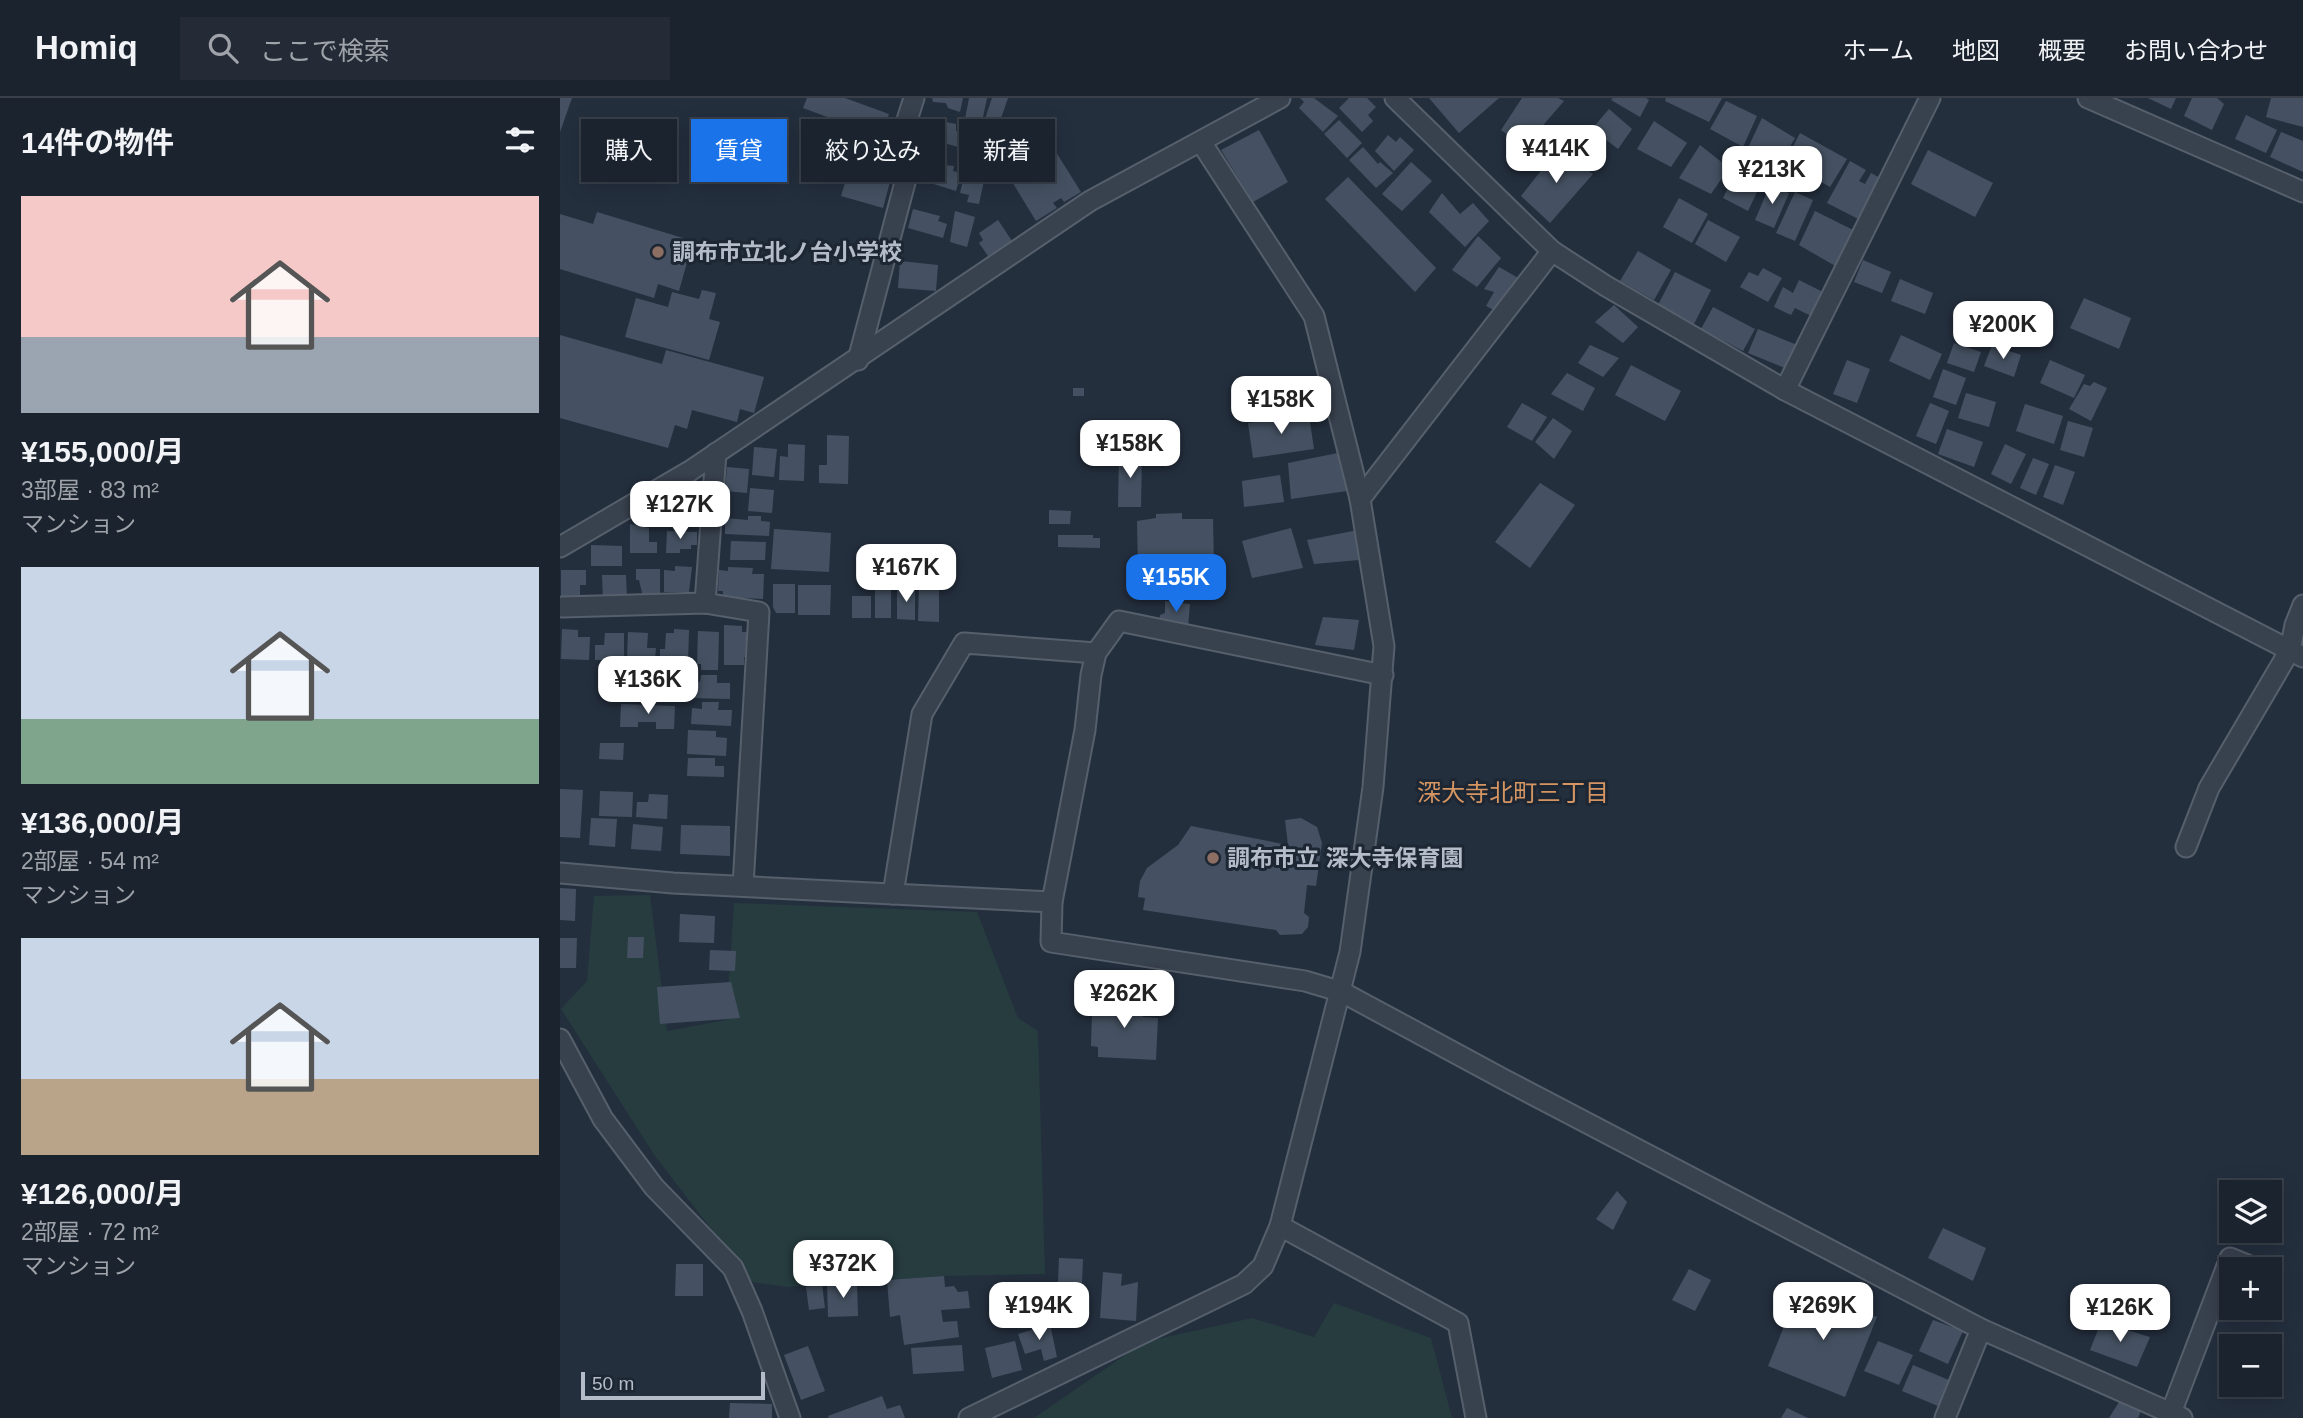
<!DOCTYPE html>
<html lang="ja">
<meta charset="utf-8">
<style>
body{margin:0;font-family:Helvetica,"Noto Sans JP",sans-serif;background:#242b36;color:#f1f3f6;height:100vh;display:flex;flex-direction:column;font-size:26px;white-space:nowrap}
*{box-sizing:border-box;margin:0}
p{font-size:23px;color:#a0a4aa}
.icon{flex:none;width:38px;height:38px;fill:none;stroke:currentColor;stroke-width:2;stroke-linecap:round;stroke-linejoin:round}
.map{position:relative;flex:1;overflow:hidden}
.details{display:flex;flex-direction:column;background:#1b232e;width:560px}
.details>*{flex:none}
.top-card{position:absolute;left:21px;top:21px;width:665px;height:63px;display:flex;gap:14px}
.controls{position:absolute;left:1659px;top:1082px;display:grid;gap:14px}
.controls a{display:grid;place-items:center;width:63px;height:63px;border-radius:0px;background:#1b232e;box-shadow:0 4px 18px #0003,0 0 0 2px #39404a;font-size:35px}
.scale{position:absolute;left:21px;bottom:18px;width:184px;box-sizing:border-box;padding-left:7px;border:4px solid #b4bcc9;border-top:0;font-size:19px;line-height:24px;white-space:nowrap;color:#b4bcc9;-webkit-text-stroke:5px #1d2633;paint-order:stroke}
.price{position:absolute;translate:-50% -60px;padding:0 16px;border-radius:14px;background:#fff;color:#222;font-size:23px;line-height:46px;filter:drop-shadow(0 2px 4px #0008)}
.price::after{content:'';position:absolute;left:50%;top:42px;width:21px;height:16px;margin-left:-10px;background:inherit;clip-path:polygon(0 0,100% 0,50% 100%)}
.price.selected{background:#1a73e8;color:#fff}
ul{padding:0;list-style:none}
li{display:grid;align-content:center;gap:14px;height:371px;padding:0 21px}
li span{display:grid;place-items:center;height:217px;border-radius:0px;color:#555}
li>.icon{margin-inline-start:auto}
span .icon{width:126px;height:126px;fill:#fffc;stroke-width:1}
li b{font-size:30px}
h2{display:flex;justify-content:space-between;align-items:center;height:84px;padding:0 21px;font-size:30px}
.pill{padding:0 24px;border-radius:0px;background:#1b232e;box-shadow:0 4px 18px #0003,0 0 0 2px #39404a;font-size:24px;line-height:63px}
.pill.selected{background:#1a73e8;color:#fff}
header{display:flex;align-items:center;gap:42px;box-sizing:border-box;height:98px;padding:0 35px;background:#1b232e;border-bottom:2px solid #39404a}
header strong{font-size:33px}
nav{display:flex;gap:38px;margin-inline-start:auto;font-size:24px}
.search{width:490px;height:63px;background:#242b36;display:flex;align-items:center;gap:18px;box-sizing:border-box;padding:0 24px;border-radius:0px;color:#a0a4aa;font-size:26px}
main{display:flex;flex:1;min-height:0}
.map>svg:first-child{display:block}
.green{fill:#263c3f}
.building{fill:#455162}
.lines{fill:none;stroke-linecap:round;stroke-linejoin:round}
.street-casing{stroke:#565f6c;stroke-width:23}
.street{stroke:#38414e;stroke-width:19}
.education-dot{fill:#8d6e63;stroke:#1d2633;stroke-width:2.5}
.labels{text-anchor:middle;stroke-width:6;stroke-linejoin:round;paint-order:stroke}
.poi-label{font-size:23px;font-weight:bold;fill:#b4bcc9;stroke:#1d2633;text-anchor:start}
.neighbourhood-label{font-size:24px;fill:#d59563;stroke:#1d2633}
</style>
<header>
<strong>Homiq</strong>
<div class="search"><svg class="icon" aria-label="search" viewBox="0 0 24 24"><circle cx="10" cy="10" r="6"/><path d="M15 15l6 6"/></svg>ここで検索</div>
<nav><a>ホーム</a><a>地図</a><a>概要</a><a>お問い合わせ</a></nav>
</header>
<main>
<section class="details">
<h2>14件の物件<svg class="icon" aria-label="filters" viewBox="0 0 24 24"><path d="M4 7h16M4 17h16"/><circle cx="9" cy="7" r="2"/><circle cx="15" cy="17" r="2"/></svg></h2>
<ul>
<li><span style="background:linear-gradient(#f6c9c9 65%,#9aa5b1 0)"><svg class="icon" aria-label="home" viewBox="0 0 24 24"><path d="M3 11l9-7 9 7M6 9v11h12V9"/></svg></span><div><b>¥155,000/月</b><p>3部屋 · 83 m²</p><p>マンション</p></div></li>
<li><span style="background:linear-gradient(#c9d6e8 70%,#7fa58c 0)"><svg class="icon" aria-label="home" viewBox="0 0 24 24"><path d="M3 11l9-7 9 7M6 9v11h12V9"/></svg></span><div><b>¥136,000/月</b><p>2部屋 · 54 m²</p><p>マンション</p></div></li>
<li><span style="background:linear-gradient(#c9d6e8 65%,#b9a48a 0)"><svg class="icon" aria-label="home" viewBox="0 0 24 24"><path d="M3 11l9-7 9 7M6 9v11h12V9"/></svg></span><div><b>¥126,000/月</b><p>2部屋 · 72 m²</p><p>マンション</p></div></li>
</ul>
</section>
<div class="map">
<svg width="1743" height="1320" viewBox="0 0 1743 1320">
<rect width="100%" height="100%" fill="#242f3e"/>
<g class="green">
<path d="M90,797L107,933L166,922L174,805L417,814L458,920L478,933L485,1176L384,1178L228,1189L192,1184L95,1058L1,911L27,883L34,798Z"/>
<path d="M774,1205L871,1240L892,1320H474L584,1244L692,1220L754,1239Z"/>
</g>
<g class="building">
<path d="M0,0H12L0,34Z"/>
<path d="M247,0H285L329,16L321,39L243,10Z"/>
<path d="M372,0H403L400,14L388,10L386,5L373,4Z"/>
<path d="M409,0H427L422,24L405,21Z"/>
<path d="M432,0H448L438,29L424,24Z"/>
<path d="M740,0H754L778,18L763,34L739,10L744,4Z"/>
<path d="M789,0H807L816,9L808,17L813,23L802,34L779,10Z"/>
<path d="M869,0H939L899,35Z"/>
<path d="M962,0H998L1004,3L972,40L960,46L941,32Z"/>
<path d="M1053,0H1086L1089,2L1080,19L1051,2Z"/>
<path d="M1106,0H1162L1149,24L1105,3Z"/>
<path d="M1588,0H1616L1611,11Z"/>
<path d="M1632,0H1657L1664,6L1652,32L1624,18Z"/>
<path d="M1711,0H1743V29L1706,19Z"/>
<path d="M1166,3L1197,18L1183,49L1150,31Z"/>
<path d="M1049,11L1072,31L1058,51L1032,31Z"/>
<path d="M1686,17L1717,32L1706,55L1675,41Z"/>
<path d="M1202,20L1235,40L1219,67L1186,54Z"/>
<path d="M370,21L396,26V33L406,36L402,50L373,42L372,36L367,35Z"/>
<path d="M779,22L802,45L787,60L764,36Z"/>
<path d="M1094,23L1127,45L1111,69L1077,51Z"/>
<path d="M699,32L728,84L693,104L661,52Z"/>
<path d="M1721,34L1743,43V74L1710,59Z"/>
<path d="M412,35L434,41L426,67L408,61Z"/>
<path d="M1240,35L1287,61L1270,89L1225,64Z"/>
<path d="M828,37L836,44L840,39L854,52L834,73L815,53Z"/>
<path d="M1140,47L1169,70L1151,96L1119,80Z"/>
<path d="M803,49L818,66L820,64L833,75L816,90L789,62Z"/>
<path d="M998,51L1033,76L990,125L961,98Z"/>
<path d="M1368,52L1433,85L1415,119L1351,86Z"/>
<path d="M496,54L521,94L504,104L501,100L493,105L497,110L476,123L451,82Z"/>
<path d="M1184,57L1211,76L1196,91L1171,75Z"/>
<path d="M1290,63L1306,72L1299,83L1305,86L1311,75L1326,83L1304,124L1267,105Z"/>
<path d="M851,64L872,83L842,113L822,96Z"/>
<path d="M364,65L394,68L393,73L401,75L396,93L364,83L366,79L361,78Z"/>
<path d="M290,68L331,80L323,110L281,98Z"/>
<path d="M405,74L425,78L419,106L407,104L409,97L400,95Z"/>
<path d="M788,79L876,170L855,194L765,101Z"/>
<path d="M1172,82L1197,94L1188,113L1163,100Z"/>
<path d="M1210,87L1229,95L1214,130L1195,122Z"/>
<path d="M1235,94L1253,102L1235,143L1216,135Z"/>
<path d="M882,95L900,116L913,105L929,123L905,149L869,114Z"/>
<path d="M1119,100L1148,116L1132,145L1103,129Z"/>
<path d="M353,111L380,118L378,123L387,126L383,140L348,130Z"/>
<path d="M395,113L415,119L407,149L390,144Z"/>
<path d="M1255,113L1295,133L1277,169L1239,147Z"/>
<path d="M37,114L133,143L119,193L98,186L94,200L0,171V116L33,126Z"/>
<path d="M438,122L452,143L428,158L419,145L423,142L419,135Z"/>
<path d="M1148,122L1180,139L1166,164L1135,146Z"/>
<path d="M918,138L941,160L917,189L892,172Z"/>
<path d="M1078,153L1111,172L1094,202L1060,183Z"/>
<path d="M1303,162L1331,174L1322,195L1294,184Z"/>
<path d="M340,163L378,167L376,193L338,190Z"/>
<path d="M939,169L962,182L942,216L926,208L934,194L924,191Z"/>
<path d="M1203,170L1222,180L1208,204L1180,189L1189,174L1198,178Z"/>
<path d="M1115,174L1151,192L1134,226L1098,207Z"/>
<path d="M1340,181L1373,195L1365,216L1331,203Z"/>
<path d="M1239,182L1269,197L1257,221L1235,210L1231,217L1214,209L1223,189L1233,195Z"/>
<path d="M142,192L156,195L149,221L160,224L149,262L65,239L76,200L108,209L112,194L139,201Z"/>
<path d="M1524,200L1571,220L1559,251L1510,230Z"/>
<path d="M1054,207L1078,229L1063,245L1035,224Z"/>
<path d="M1153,209L1195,231L1183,253L1141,231Z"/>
<path d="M1198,231L1242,249L1232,273L1188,255Z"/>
<path d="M0,237L102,266L106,252L204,279L194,315L180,311L177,324L132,312L127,331L115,327L108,350L0,320Z"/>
<path d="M1341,237L1382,256L1370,282L1329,263Z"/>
<path d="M1394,245L1421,254L1414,274L1387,265Z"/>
<path d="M1030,247L1059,260L1043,279L1018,265Z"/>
<path d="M1432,247L1461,257L1454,279L1424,268Z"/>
<path d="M1287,262L1310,271L1297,305L1273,296Z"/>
<path d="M1490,262L1525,277L1514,300L1480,285Z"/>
<path d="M1071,267L1121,293L1105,323L1055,297Z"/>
<path d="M1383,271L1406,280L1396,307L1373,299Z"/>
<path d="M1007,275L1035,290L1023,313L991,296Z"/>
<path d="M1534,284L1547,290L1531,323L1509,311L1524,286L1530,288Z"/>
<rect x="513" y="290" width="11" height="8"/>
<path d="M1406,295L1436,304L1429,329L1398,320Z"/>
<path d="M962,305L987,319L972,343L947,329Z"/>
<path d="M1370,305L1389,313L1376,346L1356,338Z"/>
<path d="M1465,306L1503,318L1494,346L1456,333Z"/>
<path d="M749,317L754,351L693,360L688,325Z"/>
<path d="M993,320L1012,333L994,361L975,344Z"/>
<path d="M1508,323L1533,330L1524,359L1500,352Z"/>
<path d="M1387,331L1423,344L1414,369L1378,356Z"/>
<rect x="535" y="335" width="22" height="11"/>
<path d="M267,337L289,338L288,386L259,385V367H267Z"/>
<path d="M228,346L245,347L244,383L219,382L220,358L228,359Z"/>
<path d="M1445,346L1466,356L1451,386L1431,376Z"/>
<path d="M194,349L217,351L214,379L192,377Z"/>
<path d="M559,355H582L581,409H558Z"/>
<path d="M778,355L787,393L731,401L728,365Z"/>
<path d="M1473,360L1489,366L1476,397L1460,390Z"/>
<path d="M1495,367L1515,374L1503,407L1483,399Z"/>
<path d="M167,369L189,371L187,395L165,393Z"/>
<path d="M720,377L724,404L684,409L682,383Z"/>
<path d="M980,385L1015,407L970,470L935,444Z"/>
<path d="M190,390L214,392L212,415L188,413Z"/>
<path d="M130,395H140V416H102V407H113V400H130Z"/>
<path d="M489,412L511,413L510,426H489Z"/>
<path d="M622,415V421H653L654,468L599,470L600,477L584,478L583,471L578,470L577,423L596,420V416Z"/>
<path d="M188,418H201V423L210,424L209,438L165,436V420L188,422Z"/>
<path d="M70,426L89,430V444H97V455H70Z"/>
<path d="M731,430L743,470L692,480L682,443Z"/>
<path d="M214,431L271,435L269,474L211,471Z"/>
<path d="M798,432L799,462L754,466L747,442Z"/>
<path d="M107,433L137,434V447H131V451H120V455H106Z"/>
<path d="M498,437H533V440H540V450L498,449Z"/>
<path d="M171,443L206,444L205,462H170Z"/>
<path d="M31,447L62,448V468H31Z"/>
<path d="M115,468L132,469L129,494H104V472L115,473Z"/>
<path d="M168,469L193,470L192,476H204L203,501L163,499V493H158L159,472L168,473Z"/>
<path d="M76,471H100V499H83L79,482H76Z"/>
<path d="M1,472H26V487H20V501H1Z"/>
<path d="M42,477H66L67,501H43Z"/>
<path d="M213,486H235V515H216L213,509Z"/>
<path d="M238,487H271L270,517H238Z"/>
<path d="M315,487L331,491V520H315Z"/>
<path d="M359,487L379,488V524L358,523Z"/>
<path d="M337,489L355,490V522L337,521Z"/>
<rect x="292" y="498" width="19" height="22"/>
<path d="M605,503L630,506L628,528L599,525L600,517L605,515Z"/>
<path d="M763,519L799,522L794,552L755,547Z"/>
<path d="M164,527L182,528V534H189V558L184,559V567H164Z"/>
<path d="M2,531L18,532V539H30L29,562L1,561Z"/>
<path d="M114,531L129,532L128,565L100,564V551H105L106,535H114Z"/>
<path d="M138,533L159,534L158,572H141V566H137Z"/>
<path d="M68,534L88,535L87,550H96L95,562L67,561Z"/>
<path d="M45,535H64V562H35V547H44Z"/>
<path d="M141,577H157V585H170V601L132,600L133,584H140Z"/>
<path d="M65,578L119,580L118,604L100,603V596H82V602L64,601Z"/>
<path d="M142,604H159L158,612H172L171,628L131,626L132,610L142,611Z"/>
<path d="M61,606L115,608L114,631H96V624H78V629H60Z"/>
<path d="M128,632L156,633V639L167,640L166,658L127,656Z"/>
<path d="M40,645H64L63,662L39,661Z"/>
<path d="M128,660H155V668H164V679L127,678Z"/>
<path d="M0,691L23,692L20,740L0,739Z"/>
<path d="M40,693L73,694L72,719L39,718Z"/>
<path d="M89,696L108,697L107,721L76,719L77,704H88Z"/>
<path d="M31,720L57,721L55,749L29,747Z"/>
<path d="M741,720L757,729L762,745L756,788L747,787L744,815L749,819L748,829L742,836L720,837L716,832L583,812L585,800L578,799L580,783L587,770L618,747L631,728L728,747L725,722Z"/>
<path d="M73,726L103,729L101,753L71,751Z"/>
<path d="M121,727L170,728V758L120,756Z"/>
<path d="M0,790L16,791L15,823L0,822Z"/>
<path d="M120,816L155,818L154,845L119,844Z"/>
<path d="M68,839H84L83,860H67Z"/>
<path d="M0,840H17L16,870H0Z"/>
<path d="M150,852L176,853L175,873L149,872Z"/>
<path d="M171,884L180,920L100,926L97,889Z"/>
<path d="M543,900L584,901L583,919L598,920L596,962L538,959V949L531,948L532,914L542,915Z"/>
<path d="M1057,1093L1067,1104L1053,1132L1036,1121Z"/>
<path d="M1383,1130L1426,1150L1413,1183L1368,1160Z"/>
<path d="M499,1160L523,1161L522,1186L498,1185Z"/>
<path d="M116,1166H143V1198H115Z"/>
<path d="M1129,1171L1151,1182L1135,1213L1112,1202Z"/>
<path d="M543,1174L562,1176L561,1188L578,1184L576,1223L540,1220Z"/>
<path d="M384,1178L385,1189L394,1188L398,1194L408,1193L410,1210L381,1212L383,1224L397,1223L399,1239L344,1247L340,1217L330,1219L327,1182Z"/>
<path d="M297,1185L298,1218L268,1219L267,1187Z"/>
<path d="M262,1186L265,1210L249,1212L246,1189Z"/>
<path d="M1240,1189L1317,1219L1285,1299L1208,1268Z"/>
<path d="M1373,1222L1403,1233L1388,1266L1359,1253Z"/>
<path d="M1541,1224L1590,1239L1577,1269L1530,1252Z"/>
<path d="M490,1226L497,1259L484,1263L481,1251L465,1256L458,1236Z"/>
<path d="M455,1243L462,1272L432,1280L425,1250Z"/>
<path d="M1318,1243L1353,1257L1339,1287L1304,1273Z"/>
<path d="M402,1247L404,1273L353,1276L351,1250Z"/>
<path d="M248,1248L265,1293L241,1302L224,1257Z"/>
<path d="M1353,1267L1396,1285L1385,1311L1342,1293Z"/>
<path d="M322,1298L327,1311L340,1307L345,1320H269L268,1318Z"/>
<path d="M1559,1304L1581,1313L1578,1320H1549Z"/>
<path d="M170,1305L212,1306V1320H169Z"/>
<path d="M1227,1310L1248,1320H1221Z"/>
</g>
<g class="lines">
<defs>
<g id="street">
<path d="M835,0L992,153L1046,188L1225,292L1743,559"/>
<path d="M1528,0L1743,94"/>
<path d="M298,262L352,58L347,22L354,0"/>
<path d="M1225,292L1370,0"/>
<path d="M800,401L992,153"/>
<path d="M0,449L130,373L530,103L720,0"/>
<path d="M145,505L156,355"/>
<path d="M2,509L145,505L199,514L183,788"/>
<path d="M823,577L559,523L536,555L531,577L525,632L492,804L491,844L745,883L782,894L945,982L1421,1231L1622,1320"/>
<path d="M1626,749L1649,690L1730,552L1735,527L1743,507"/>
<path d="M0,775L113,785L492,804"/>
<path d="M333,796L362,616L404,545L536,555"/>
<path d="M0,941L43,1021L94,1089L173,1170L192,1213L230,1320"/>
<path d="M720,1128L898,1225L916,1320"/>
<path d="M1611,1315L1670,1160L1697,1171"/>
<path d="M409,1320L684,1186L703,1168L720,1128L790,854L813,689L824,548L800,401L754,218L641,44"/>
<path d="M1385,1320L1421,1231"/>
</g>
</defs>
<use href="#street" class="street-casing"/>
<use href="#street" class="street"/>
</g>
<g class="education-dot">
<circle cx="98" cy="154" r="7"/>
<circle cx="653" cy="760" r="7"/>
</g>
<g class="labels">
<g class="poi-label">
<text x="112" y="162">調布市立北ノ台小学校</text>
<text x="667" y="768">調布市立 深大寺保育園</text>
</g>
<g class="neighbourhood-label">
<text x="953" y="703">深大寺北町三丁目</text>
</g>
</g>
</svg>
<div class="controls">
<a><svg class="icon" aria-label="layers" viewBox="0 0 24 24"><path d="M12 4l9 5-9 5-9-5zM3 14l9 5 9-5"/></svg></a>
<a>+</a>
<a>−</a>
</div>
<div class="scale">50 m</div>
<b class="price" style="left:996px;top:87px">¥414K</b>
<b class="price" style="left:1212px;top:108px">¥213K</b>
<b class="price" style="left:1443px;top:263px">¥200K</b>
<b class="price" style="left:721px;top:338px">¥158K</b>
<b class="price" style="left:570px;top:382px">¥158K</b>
<b class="price" style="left:120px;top:443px">¥127K</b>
<b class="price" style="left:346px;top:506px">¥167K</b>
<b class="price selected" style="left:616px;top:516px">¥155K</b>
<b class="price" style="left:88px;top:618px">¥136K</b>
<b class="price" style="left:564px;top:932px">¥262K</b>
<b class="price" style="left:283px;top:1202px">¥372K</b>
<b class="price" style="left:479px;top:1244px">¥194K</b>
<b class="price" style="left:1263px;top:1244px">¥269K</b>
<b class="price" style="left:1560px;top:1246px">¥126K</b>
<div class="top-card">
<a class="pill">購入</a>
<a class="pill selected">賃貸</a>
<a class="pill">絞り込み</a>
<a class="pill">新着</a>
</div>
</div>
</main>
